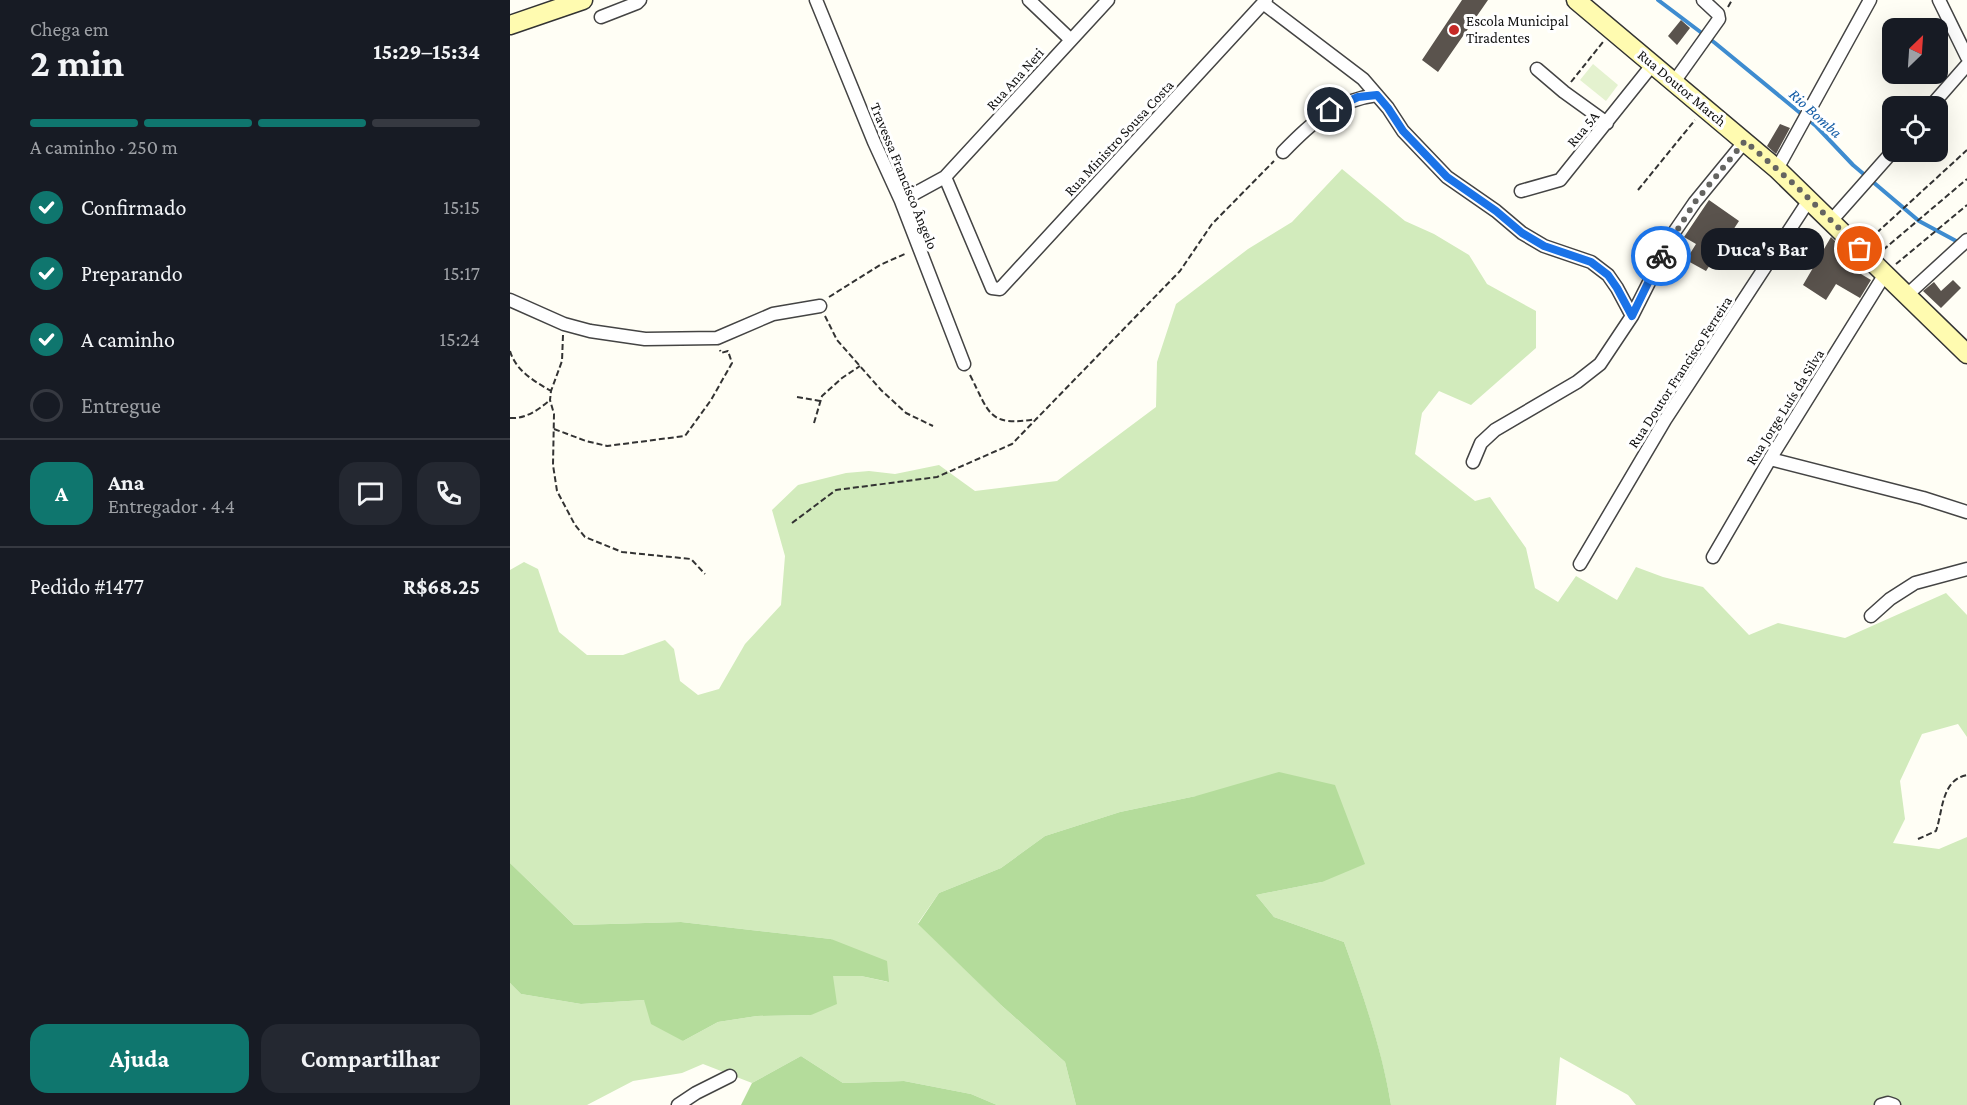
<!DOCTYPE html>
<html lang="pt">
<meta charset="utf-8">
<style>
:root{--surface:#171b24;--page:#242831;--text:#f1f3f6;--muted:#9ea1a6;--line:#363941;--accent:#0f766e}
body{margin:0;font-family:"Crimson Pro",serif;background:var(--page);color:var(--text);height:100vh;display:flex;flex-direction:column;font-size:22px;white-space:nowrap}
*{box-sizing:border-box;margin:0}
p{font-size:20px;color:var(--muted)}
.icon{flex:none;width:33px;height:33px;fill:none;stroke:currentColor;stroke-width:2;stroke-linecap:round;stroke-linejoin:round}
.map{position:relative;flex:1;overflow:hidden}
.sheet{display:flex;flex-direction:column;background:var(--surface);width:510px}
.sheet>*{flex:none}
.needle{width:39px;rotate:25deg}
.controls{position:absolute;left:1372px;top:18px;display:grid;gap:12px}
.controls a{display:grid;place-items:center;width:66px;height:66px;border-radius:12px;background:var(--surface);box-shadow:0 6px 24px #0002;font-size:30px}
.pin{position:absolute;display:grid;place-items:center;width:51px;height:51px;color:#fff;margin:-26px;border:3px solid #fff;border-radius:50%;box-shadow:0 2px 6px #0007}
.courier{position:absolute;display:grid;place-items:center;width:60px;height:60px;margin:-30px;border:4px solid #1a73e8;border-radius:50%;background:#fff;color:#222;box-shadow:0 2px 8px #0007}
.bubble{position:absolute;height:42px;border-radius:18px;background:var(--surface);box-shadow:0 6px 24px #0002;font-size:20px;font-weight:700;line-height:42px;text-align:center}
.headline em{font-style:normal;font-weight:700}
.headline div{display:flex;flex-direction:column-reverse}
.headline{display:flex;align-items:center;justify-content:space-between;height:102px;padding:0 30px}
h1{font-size:39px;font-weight:700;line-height:45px}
.bar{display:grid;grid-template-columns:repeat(4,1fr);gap:9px 6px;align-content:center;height:72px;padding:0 30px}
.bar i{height:8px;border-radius:4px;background:var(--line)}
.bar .current{background:var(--accent)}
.bar p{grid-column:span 4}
.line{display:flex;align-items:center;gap:15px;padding:0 30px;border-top:2px solid var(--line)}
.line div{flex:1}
.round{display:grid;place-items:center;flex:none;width:63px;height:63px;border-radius:18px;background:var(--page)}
ol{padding:0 30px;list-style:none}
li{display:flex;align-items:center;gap:18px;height:66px}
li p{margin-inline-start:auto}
li .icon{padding:6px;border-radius:50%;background:var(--accent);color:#fff;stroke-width:4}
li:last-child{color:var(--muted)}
li i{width:33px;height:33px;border:3px solid var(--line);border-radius:50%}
.cta{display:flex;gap:12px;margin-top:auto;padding:12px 30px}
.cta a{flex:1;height:69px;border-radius:18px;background:var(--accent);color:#fff;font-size:24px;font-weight:700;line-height:69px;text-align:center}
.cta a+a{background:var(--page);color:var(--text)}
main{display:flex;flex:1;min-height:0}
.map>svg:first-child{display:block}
.green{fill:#d2ebbc}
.forest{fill:#b4dc9b}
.pitch{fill:#e4f2cf}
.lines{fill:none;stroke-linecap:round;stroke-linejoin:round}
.stream{stroke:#3e8cd0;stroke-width:4}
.building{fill:#5a534d}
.street-casing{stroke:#444;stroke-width:15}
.secondary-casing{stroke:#333;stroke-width:21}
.path{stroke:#333;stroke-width:2;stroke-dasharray:6 3;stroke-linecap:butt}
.street{stroke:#fff;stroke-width:12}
.secondary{stroke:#fffbb0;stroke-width:18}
.done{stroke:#646461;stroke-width:6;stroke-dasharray:0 10.8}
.route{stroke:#1a73e8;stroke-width:8}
.poi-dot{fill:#c52825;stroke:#fff;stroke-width:2}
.labels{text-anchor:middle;stroke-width:6;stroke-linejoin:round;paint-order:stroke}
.poi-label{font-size:15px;fill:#111;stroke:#fff;text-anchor:start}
.street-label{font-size:15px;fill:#111;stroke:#fff}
.water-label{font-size:16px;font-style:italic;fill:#165ea7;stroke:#fff}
</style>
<main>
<section class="sheet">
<div class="headline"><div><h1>2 min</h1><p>Chega em</p></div><em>15:29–15:34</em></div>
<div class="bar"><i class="current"></i><i class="current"></i><i class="current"></i><i></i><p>A caminho · 250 m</p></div>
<ol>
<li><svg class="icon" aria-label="check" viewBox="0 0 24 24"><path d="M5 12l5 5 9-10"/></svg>Confirmado<p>15:15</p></li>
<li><svg class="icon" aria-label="check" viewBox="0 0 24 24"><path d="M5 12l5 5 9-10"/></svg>Preparando<p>15:17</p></li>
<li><svg class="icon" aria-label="check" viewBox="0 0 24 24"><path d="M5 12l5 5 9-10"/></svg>A caminho<p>15:24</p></li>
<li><i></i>Entregue</li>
</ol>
<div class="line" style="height:108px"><b class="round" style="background:var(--accent);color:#fff">A</b><div><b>Ana</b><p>Entregador · 4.4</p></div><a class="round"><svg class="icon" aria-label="chat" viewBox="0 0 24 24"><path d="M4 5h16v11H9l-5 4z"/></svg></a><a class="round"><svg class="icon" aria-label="phone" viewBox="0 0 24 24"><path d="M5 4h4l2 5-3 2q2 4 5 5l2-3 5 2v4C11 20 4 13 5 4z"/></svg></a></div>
<div class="line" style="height:78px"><div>Pedido #1477</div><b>R$68.25</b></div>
<div class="cta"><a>Ajuda</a><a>Compartilhar</a></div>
</section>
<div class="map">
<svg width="1457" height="1105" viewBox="0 0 1457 1105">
<rect width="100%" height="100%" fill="#fffef5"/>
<path class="green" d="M832 169 895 221 924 234 959 255 977 284 1026 311V348L961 405 929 391 912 413 905 454 965 501 980 497 1016 548 1025 588 1048 602 1066 576 1107 600 1126 567 1153 577 1193 587 1239 635 1268 623 1335 638 1436 593 1457 615V737L1448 724 1412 734 1390 781 1395 819 1383 843 1429 849 1457 837V1105H1126L1118 1095 1050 1057 1046 1105H881C872 1050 853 995 834 942L764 917 746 895 812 882 686 796 610 812 535 836 491 868 429 893 408 923 491 1005 555 1062 566 1105H487L461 1094 394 1081 333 1083 291 1056 242 1083 193 1064 172 1073 123 1081 77 1105H0V983L11 994 71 1004 134 1000 173 1041 208 1022 247 1016 301 1015 322 976H351L378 982 321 939 171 922 64 925 0 863V570L14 562 28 569 49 632 77 655H113L155 640 164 649 170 681 188 695 209 689 235 644 271 605 275 556 262 510 288 485 336 473 359 471 385 474 429 465 465 491 547 481 646 407 647 362 666 304 738 249 782 222Z"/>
<path class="forest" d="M769 772 825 785 855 864 812 882 746 895 764 917 834 942C853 995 872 1049 881 1105H566L555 1062 491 1005 408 924 429 893 491 868 535 836 610 812 686 796Z
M0 863 64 925 171 922 321 939 377 961 379 982 351 976H323L327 1004 301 1015 247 1016 208 1022 173 1041 141 1024 134 1000 71 1004 11 994 0 983Z
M291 1056 333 1083 394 1081 461 1094 487 1105H231L242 1083Z"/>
<path class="pitch" d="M1083 64 1108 85 1096 101 1070 80Z"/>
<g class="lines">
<path class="stream" d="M1148 0 1205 43 1306 126 1343 165 1409 221 1448 242"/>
</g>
<path class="building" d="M952 0H978L928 72 912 60Z
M1171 20 1180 28 1167 45 1158 36Z
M1270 124 1280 128 1266 154 1257 146Z
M1199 200 1229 221 1196 271 1176 260 1186 244 1174 237Z
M1321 237 1349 265 1346 271 1361 280 1350 298 1326 284 1316 300 1293 285Z
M1443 280 1451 288 1431 308 1413 291 1424 282 1431 291Z"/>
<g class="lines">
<defs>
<path id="street" d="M306 0 364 142 391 201 454 364
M519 0 561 40
M1429 0 1457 57
M753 3 853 79 878 108 893 131 937 177 986 211 1012 233 1034 246 1081 262 1098 275 1107 288 1122 316
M91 17 127 3 130 0
M1027 69 1054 92 1097 123
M1164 82 1209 19 1208 14 1193 0
M1421 106 1457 65
M773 152C801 123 826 100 867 95
M1267 169 1360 0
M435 177 482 288 490 289 756 0
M1011 191 1050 180 1143 64
M391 201 435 177 598 0
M1321 221 1383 151
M1397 295 1457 240
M0 300 54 324 80 331 135 339 207 338 263 314 310 306
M1260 459 1413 498 1457 512
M963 462 971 443 985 430 1067 382 1090 364 1122 316 1165 231 1185 202 1235 141
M1203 557 1260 459 1375 274
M1070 564 1155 420 1299 200
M1361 616 1380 599 1405 583 1457 569
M168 1105 186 1093 220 1076
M1371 1105 1378 1103 1384 1105"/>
<path id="secondary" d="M1066 0 1267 169 1457 354
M0 25 73 0"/>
</defs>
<use href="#street" class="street-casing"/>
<use href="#secondary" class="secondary-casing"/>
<path class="path" d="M1218 7 1222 0
M1061 82 1093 42
M1128 190 1185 120
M1360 239 1457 150
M1373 250 1457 179
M1386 264 1457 205
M319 297 370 265 397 253
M315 316 327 340 371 390 396 413 423 426
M53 335 52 361 41 391 40 400 44 414 43 465 47 491 65 525 75 537 112 552 181 559 195 574
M0 351C6 371 24 381 41 391
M460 375C480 414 478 427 527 419
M287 397 310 401
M0 418C16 419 28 410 40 400
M304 423 312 396 332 378 350 366
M44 429 76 441 97 446 175 436 201 400 222 363 218 351 211 353 210 350
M282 523 326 490 427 477 502 444 670 271 702 224 764 161
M1408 839 1426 831C1433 811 1431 780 1457 775"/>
<use href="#street" class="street"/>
<use href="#secondary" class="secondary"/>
</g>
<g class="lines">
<path class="done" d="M1151 256 1185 202 1235 141 1286 186 1350 249"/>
<path class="route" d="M820 110 848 97 867 95 878 108 893 131 937 177 986 211 1012 233 1034 246 1081 262 1098 275 1107 288 1122 316 1151 256"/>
</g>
<circle class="poi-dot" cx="944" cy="30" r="6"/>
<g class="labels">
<g class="poi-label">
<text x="956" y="26">Escola Municipal<tspan x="956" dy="17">Tiradentes</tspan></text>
</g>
<g class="street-label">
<text transform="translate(505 79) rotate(-48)" y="5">Rua Ana Neri</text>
<text transform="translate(1172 88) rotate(40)" y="5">Rua Doutor March</text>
<text transform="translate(1073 129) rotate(-50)" y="5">Rua 5A</text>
<text transform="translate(609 138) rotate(-47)" y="5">Rua Ministro Sousa Costa</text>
<text transform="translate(394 176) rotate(68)" y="5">Travessa Francisco Ângelo</text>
<text transform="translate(1170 372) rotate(-57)" y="5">Rua Doutor Francisco Ferreira</text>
<text transform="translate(1275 407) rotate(-58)" y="5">Rua Jorge Luís da Silva</text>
</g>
<g class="water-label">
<text transform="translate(1306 113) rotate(42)" y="6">Rio Bomba</text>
</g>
</g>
</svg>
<div class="controls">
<a><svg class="needle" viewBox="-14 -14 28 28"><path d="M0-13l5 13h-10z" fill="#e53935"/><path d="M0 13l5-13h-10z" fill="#9ea1a6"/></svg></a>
<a><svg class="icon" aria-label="locate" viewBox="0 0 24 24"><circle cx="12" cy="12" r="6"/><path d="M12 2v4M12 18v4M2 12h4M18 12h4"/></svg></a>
</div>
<div class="pin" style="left:1350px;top:249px;background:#ea580c"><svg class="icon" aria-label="bag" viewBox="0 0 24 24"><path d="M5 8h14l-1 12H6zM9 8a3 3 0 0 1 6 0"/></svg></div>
<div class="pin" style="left:820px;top:110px;background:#1f2937"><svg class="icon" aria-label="home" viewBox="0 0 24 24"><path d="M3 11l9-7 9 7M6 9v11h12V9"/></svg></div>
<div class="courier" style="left:1151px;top:256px"><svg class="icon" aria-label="bike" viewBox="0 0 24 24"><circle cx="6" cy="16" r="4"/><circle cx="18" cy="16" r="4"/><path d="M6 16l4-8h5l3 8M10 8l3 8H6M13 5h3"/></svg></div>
<div class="bubble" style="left:1191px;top:228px;width:123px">Duca's Bar</div>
</div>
</main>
